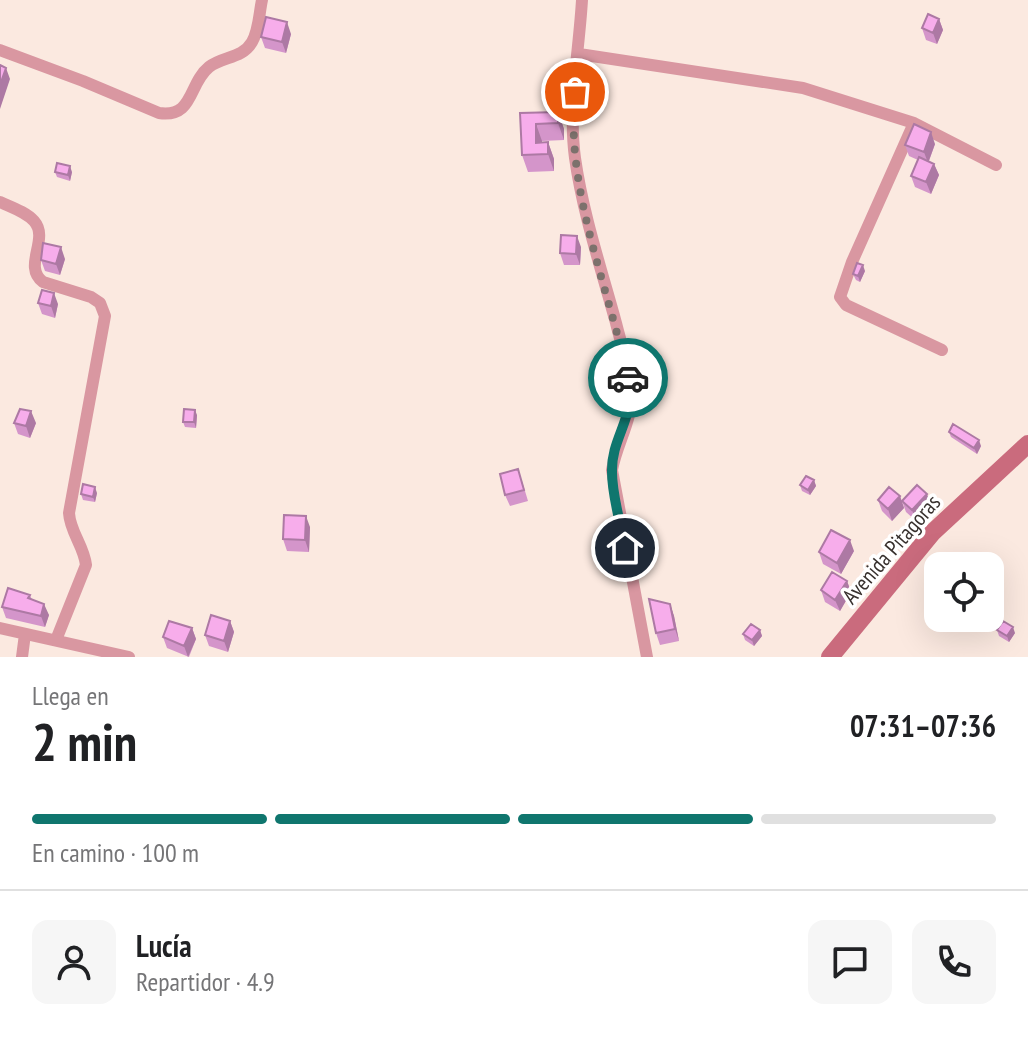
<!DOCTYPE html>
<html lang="es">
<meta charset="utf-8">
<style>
:root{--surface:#fff;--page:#f6f6f6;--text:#202124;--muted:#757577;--line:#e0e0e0;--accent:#0f766e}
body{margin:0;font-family:"PT Sans Narrow",sans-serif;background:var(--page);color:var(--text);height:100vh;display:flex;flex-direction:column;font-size:30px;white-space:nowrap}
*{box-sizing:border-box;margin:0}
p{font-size:26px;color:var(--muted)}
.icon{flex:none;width:44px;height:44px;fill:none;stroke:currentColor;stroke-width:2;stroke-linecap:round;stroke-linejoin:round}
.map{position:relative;height:657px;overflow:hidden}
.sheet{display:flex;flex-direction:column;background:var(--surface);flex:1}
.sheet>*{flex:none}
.fabs{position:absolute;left:924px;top:552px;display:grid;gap:16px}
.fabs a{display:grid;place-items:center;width:80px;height:80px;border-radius:16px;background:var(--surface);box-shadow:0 8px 32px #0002;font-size:40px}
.pin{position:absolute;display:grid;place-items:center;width:68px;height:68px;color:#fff;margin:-34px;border:4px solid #fff;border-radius:50%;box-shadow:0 2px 8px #0007}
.courier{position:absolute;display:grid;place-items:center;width:80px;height:80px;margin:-40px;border:6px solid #0f766e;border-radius:50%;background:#fff;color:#222;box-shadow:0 2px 10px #0007}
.head em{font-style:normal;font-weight:700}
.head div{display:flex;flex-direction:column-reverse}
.head{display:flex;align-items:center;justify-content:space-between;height:136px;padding:0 32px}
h1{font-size:52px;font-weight:700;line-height:60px}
.bar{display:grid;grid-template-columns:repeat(4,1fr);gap:12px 8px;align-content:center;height:96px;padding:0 32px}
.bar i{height:10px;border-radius:6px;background:var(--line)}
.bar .selected{background:var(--accent)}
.bar p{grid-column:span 4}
.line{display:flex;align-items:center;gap:20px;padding:0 32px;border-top:2px solid var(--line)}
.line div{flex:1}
.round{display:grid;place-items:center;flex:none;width:84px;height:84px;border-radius:16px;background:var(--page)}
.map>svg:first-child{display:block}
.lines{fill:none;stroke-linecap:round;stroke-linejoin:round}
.street{stroke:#d997a1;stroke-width:12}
.secondary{stroke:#ca6b7d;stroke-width:18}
.wall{fill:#d495ca}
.shaded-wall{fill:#ad79a4}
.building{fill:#f7adeb;stroke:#ad79a4;stroke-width:2}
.done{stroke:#7c716c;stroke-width:8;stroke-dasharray:0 14.4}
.route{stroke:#0f766e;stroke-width:10}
.labels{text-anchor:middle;stroke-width:7;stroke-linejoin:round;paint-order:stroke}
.street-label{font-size:22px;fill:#38312e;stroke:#fff}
</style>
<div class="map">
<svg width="1028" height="657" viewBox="0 0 1028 657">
<rect width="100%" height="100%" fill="#fbe9e0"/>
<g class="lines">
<path class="street" d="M582 0C579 52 568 106 575 158 583 214 601 268 616 323 621 344 633 379 632 400 630 423 616 447 612 470L647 657
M0 50 83 81 159 113C194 118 188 84 209 67 223 56 242 59 252 42 259 30 259 14 262 0
M579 54 803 88 914 123 996 165
M914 123 852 262 840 297 846 305 942 350
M0 202C11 207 26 212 34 221 50 239 22 266 43 282L91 297 100 303 105 316 69 513C70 532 84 546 86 565L56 640
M0 628 129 657
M22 657 25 634"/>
<path class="secondary" d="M830 657 932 533 1028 444"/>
</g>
<path class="wall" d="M939 19 943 30 937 44 926 40 922 28Z
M291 34 286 53 265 48 261 37Z
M558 112 564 129V140L542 141V143L548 142 554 159V171L528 172 522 155 520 113Z
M935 144 929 161 934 164 939 175 931 194 915 187 911 176 918 160 909 156 905 145Z
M55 172H72L70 181 57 177Z
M581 247 580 265H564L560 253Z
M65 259 60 275 45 271 41 260Z
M865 271 860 282 856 280 853 274Z
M38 303 58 304 55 318 42 314Z
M197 415 196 428 185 427 183 422Z
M14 423H36L30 438 18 434Z
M949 432 981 446 977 454 951 437Z
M814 480 816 486 810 495 802 491 800 485Z
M522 481 528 501 510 506 505 495Z
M97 493 95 502 83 500 81 494Z
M900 496 904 508 892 521 882 511 878 500Z
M902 501 931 505 916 521 906 512Z
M310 527 309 552 287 551 283 539Z
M854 551 841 574 823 564 819 552Z
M847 581 851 592 840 611 825 602 821 590Z
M30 595 32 600 49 615 45 627 6 618 2 607Z
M670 604 674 616 679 641 660 645 656 633Z
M230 621 234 632 228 652 209 646 205 635Z
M192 628 196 639 189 657 167 648 163 637Z
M760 630 762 636 754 646 745 640 743 634Z
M997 630 1015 633 1009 642 999 636Z"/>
<path class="shaded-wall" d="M939 19 943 30 937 44 933 33Z
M287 22 291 34 286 53 282 42Z
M6 68 10 79 0 109V85Z
M558 112 564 129V140L558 123Z
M536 124 542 141V155L536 143Z
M931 132 935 144 928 163 924 152Z
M548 142 554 159V171L548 154Z
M934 164 939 175 931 194 926 182Z
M70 166 72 172 70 181 68 175Z
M577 236 581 247 580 265 576 254Z
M61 247 65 259 60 275 56 264Z
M863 265 865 271 860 282 858 276Z
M54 293 58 304 55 318 51 306Z
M195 410 197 415 196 428 194 422Z
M31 411 36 423 30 438 26 426Z
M979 440 981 446 977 454 974 448Z
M814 480 816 486 810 495 808 490Z
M95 487 97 493 95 502 93 497Z
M927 494 931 505 916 521 912 510Z
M900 496 904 508 892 521 888 509Z
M306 516 310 527 309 552 305 540Z
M850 540 854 551 841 574 837 563Z
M847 581 851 592 840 611 835 600Z
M44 604 49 615 45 627 41 616Z
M670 604 674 616 679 641 675 629Z
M230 621 234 632 228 652 224 641Z
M1013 627 1015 633 1009 642 1007 636Z
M192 628 196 639 188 657 184 646Z
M760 630 762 636 754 646 752 640Z"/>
<path class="building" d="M928 14 939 19 933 33 922 28Z
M266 17 287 22 282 42 261 37Z
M0 65 6 68 0 85Z
M558 112V123L536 124V143L548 142V154L522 155 520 113Z
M914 124 931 132 924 152 905 145Z
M919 157 934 164 926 182 911 176Z
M57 163 70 166 68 175 55 172Z
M561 235 577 236 576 254 560 253Z
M43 243 61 247 56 264 41 260Z
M857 263 863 265 858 276 853 274Z
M42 290 54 293 51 306 38 303Z
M20 409 31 411 26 426 14 423Z
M184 409 195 410 194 422H183Z
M953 424 979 440 974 448 949 432Z
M518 469 524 490 505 495 500 474Z
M806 476 814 480 808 490 800 485Z
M83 484 95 487 93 497 81 494Z
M917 485 927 494 912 510 902 501Z
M889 487 900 496 888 509 878 500Z
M284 515 306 516 305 540 283 539Z
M831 530 850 540 837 563 819 552Z
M832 572 847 581 835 600 821 590Z
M8 588 30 595 28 598 44 604 41 616 2 607Z
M649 599 670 604 675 629 656 633Z
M211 615 230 621 224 641 205 635Z
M169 621 192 628 184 646 163 637Z
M1003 621 1013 627 1007 636 997 630Z
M751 624 760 630 752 640 743 634Z"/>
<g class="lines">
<path class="done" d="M575 92C565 189 608 285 628 378"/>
<path class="route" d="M625 548C621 523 612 497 612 472 611 436 637 417 628 378"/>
</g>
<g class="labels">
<g class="street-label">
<text transform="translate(891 549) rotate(-49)" y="8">Avenida Pitagoras</text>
</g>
</g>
</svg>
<div class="fabs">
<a><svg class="icon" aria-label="locate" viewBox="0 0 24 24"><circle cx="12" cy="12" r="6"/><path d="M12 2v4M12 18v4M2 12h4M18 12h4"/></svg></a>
</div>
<div class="pin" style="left:575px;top:92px;background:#ea580c"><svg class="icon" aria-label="bag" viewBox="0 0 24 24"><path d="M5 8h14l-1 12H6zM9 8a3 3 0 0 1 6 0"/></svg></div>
<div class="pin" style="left:625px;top:548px;background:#1f2937"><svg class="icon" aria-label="home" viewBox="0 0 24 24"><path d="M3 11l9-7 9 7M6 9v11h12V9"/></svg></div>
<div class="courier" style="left:628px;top:378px"><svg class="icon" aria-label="car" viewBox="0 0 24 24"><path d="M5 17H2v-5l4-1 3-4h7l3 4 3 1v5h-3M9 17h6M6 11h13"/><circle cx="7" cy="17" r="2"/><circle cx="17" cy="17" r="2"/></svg></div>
</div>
<section class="sheet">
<div class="head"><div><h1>2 min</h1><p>Llega en</p></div><em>07:31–07:36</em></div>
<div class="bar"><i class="selected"></i><i class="selected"></i><i class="selected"></i><i></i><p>En camino · 100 m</p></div>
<div class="line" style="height:144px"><a class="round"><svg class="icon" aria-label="person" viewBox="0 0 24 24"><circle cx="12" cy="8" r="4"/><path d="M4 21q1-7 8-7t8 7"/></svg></a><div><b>Lucía</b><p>Repartidor · 4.9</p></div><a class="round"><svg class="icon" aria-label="chat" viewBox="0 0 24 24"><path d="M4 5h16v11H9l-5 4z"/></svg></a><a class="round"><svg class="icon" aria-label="phone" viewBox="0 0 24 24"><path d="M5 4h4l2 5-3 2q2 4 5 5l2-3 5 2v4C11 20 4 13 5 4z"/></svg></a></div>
</section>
